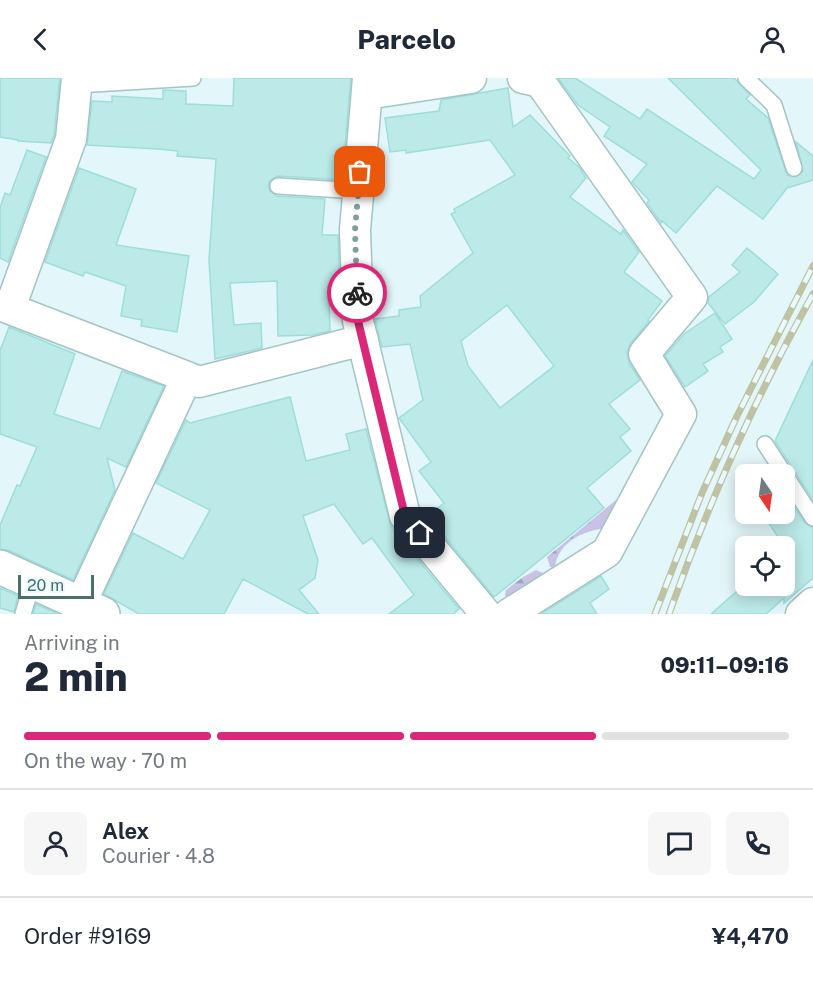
<!DOCTYPE html>
<meta charset="utf-8">
<style>
:root{--surface:#fff;--page:#f6f6f7;--text:#1f2937;--muted:#747a83;--line:#e0e1e3;--accent:#db2777}
body{margin:0;font-family:"Public Sans",sans-serif;background:var(--page);color:var(--text);height:100vh;display:flex;flex-direction:column;font-size:22px;white-space:nowrap}
*{box-sizing:border-box;margin:0}
p{font-size:20px;color:var(--muted)}
.icon{flex:none;width:33px;height:33px;fill:none;stroke:currentColor;stroke-width:2;stroke-linecap:round;stroke-linejoin:round}
.map{position:relative;height:536px;overflow:hidden}
.sheet{display:flex;flex-direction:column;background:var(--surface);flex:1}
.sheet>*{flex:none}
.needle{width:39px;rotate:167deg}
.fabs{position:absolute;left:735px;top:386px;display:grid;gap:12px}
.fabs a{display:grid;place-items:center;width:60px;height:60px;border-radius:9px;background:var(--surface);box-shadow:0 3px 15px #0003;font-size:30px}
.scale{position:absolute;left:18px;bottom:15px;width:76px;box-sizing:border-box;padding-left:6px;border:3px solid #4b706c;border-top:0;font-size:16px;line-height:21px;white-space:nowrap;color:#4b706c;-webkit-text-stroke:4px #e8fafd;paint-order:stroke}
.pin{position:absolute;display:grid;place-items:center;width:51px;height:51px;color:#fff;margin:-26px;border-radius:12px;box-shadow:0 3px 9px #0006}
.courier{position:absolute;display:grid;place-items:center;width:60px;height:60px;margin:-30px;border:4px solid #db2777;border-radius:50%;background:#fff;color:#222;box-shadow:0 2px 8px #0007}
.head em{font-style:normal;font-weight:800}
.head div{display:flex;flex-direction:column-reverse}
.head{display:flex;align-items:center;justify-content:space-between;height:102px;padding:0 24px}
h1{font-size:39px;font-weight:800;line-height:45px}
.bar{display:grid;grid-template-columns:repeat(4,1fr);gap:9px 6px;align-content:center;height:72px;padding:0 24px}
.bar i{height:8px;border-radius:4px;background:var(--line)}
.bar .on{background:var(--accent)}
.bar p{grid-column:span 4}
.line{display:flex;align-items:center;gap:15px;padding:0 24px;border-top:2px solid var(--line)}
.line div{flex:1}
.round{display:grid;place-items:center;flex:none;width:63px;height:63px;border-radius:9px;background:var(--page)}
header{display:flex;justify-content:space-between;align-items:center;height:78px;padding:0 24px;background:var(--surface);font-size:27px;font-weight:800}
.map>svg:first-child{display:block}
.forest{fill:url(#forest-firs)}
.building{fill:#bbeae8;stroke:#9ededa;stroke-width:1.5;fill-rule:evenodd}
.lines{fill:none;stroke-linecap:round;stroke-linejoin:round}
.lane-casing{stroke:#a5c4c4;stroke-width:18}
.street-casing{stroke:#a5c4c4;stroke-width:33}
.secondary-casing{stroke:#a2c5c5;stroke-width:36}
.lane{stroke:#fff;stroke-width:15}
.street{stroke:#fff;stroke-width:30}
.secondary{stroke:#fff;stroke-width:33}
.rail-casing{stroke:#bfc2a3;stroke-width:7}
.rail{stroke:#e8fafd;stroke-width:4.5;stroke-dasharray:14;stroke-linecap:butt}
.done{stroke:#809f9e;stroke-width:6;stroke-dasharray:0 10.8}
.route{stroke:#db2777;stroke-width:8}
</style>
<header><svg class="icon" aria-label="back" viewBox="0 0 24 24"><path d="M15 5l-7 7 7 7"/></svg>Parcelo<svg class="icon" aria-label="person" viewBox="0 0 24 24"><circle cx="12" cy="8" r="4"/><path d="M4 21q1-7 8-7t8 7"/></svg></header>
<div class="map">
<svg width="813" height="536" viewBox="0 0 813 536">
<defs>
<pattern id="forest-firs" width="22" height="20" patternUnits="userSpaceOnUse" patternTransform="scale(1.5)"><rect width="22" height="20" fill="#c8c3e6"/><path d="M5 1l3.5 6h-7zM16 11l3.5 6h-7z" fill="#a4a3be"/></pattern>
</defs>
<rect width="100%" height="100%" fill="#e3f6fa"/>
<path class="forest" d="M616 422 618 425 607 450C584 452 558 464 555 489H550L547 479Z
M536 492 543 495 542 499 509 520 505 517 506 512 523 499Z"/>
<path class="building" d="M0 0H60L54 57 51 65 18 63V62L0 59Z
M234 0H351L342 102 278 98 270 102 268 108 270 113 277 118 325 121 322 157H338L340 222H329L330 253 313 257 278 258 277 203 230 205 234 247 261 245 262 270 215 281 209 182 216 81 177 78 178 73 158 71 87 67 92 23 112 24V18L163 21V12L186 13V26L233 28Z
M558 0H575L640 41 647 31 754 101 761 92 668 0H734L750 17 746 21 768 40 787 97 796 99 803 93 796 64 813 78V102L787 110 763 141 717 108 676 155 662 143 661 145 647 125 649 122 632 104 647 86 604 58 610 49 578 27Z
M508 10 513 49 530 37 570 78 568 80 579 89 586 100 570 119 621 156 623 152 639 174 624 194 662 223 648 242 649 243 631 265 627 274 629 285 640 302 609 326 630 351 620 359 631 373 587 410 604 430 494 519 428 438 444 425 419 393 431 384 399 340 423 322 410 266 382 269 375 241 399 238V232L421 229 420 218 473 175 451 136 455 134 454 131 515 97 490 62 406 75V72L390 74 385 40 439 33 441 22ZM507 227 554 288 500 330 468 288 461 263Z
M27 72 46 79 8 184 0 180V130L5 115 10 117Z
M79 90 136 111 116 167 189 178 177 254 141 248 142 242 121 238 126 208 85 194 83 198 45 184Z
M747 170 778 196 754 224 725 246 708 225 709 219 740 194 732 187Z
M715 235 732 261 720 269 723 274 703 286 708 293 685 309 665 278 684 256Z
M9 249 75 276 54 336 100 351 122 293 164 308 126 389 107 380 115 412 73 502 8 472 0 471V447L17 407 20 408 37 369 0 356V273Z
M813 282V422L775 363Z
M290 319 306 383 350 372 346 356 366 351 391 449 459 531 453 536H389L414 517 372 460 363 466 334 426 303 438 318 482 315 500 299 512 319 536H308L243 501 224 536H139L104 516 133 455 183 481 210 432 156 405 186 342 190 345Z
M784 414 805 445 813 450V500L784 525V520L766 536H711L744 507H784V468L762 435H784Z
M601 498 609 511 590 525 597 536H541Z
M0 510 18 518 14 534 0 530Z
M36 526 58 536H33Z"/>
<g class="lines">
<defs>
<path id="lane" d="M746 0 774 27 794 90
M77 7 193 0
M278 108 359 113
M765 366 813 440
M23 536 33 503"/>
<path id="street" d="M368 0 355 152 358 243 405 438 486 536
M367 16 471 0
M0 227 187 299
M10 230 71 61 77 0
M81 525 187 299 199 304 363 262
M509 536 607 474 681 336 644 276 692 219 540 4 523 0
M801 536 813 525"/>
<path id="secondary" d="M0 489 103 536"/>
</defs>
<use href="#lane" class="lane-casing"/>
<use href="#street" class="street-casing"/>
<use href="#secondary" class="secondary-casing"/>
<use href="#lane" class="lane"/>
<use href="#street" class="street"/>
<use href="#secondary" class="secondary"/>
<defs>
<path id="rail" d="M655 536 702 415 737 338 813 188
M669 536C708 426 756 318 813 216"/>
</defs>
<use href="#rail" class="rail-casing"/>
<use href="#rail" class="rail"/>
</g>
<g class="lines">
<path class="done" d="M357 215 355 152 360 94"/>
<path class="route" d="M357 215 358 243 405 438 420 455"/>
</g>
</svg>
<div class="fabs">
<a><svg class="needle" viewBox="-14 -14 28 28"><path d="M0-13l5 13h-10z" fill="#e53935"/><path d="M0 13l5-13h-10z" fill="#747a83"/></svg></a>
<a><svg class="icon" aria-label="locate" viewBox="0 0 24 24"><circle cx="12" cy="12" r="6"/><path d="M12 2v4M12 18v4M2 12h4M18 12h4"/></svg></a>
</div>
<div class="scale">20 m</div>
<div class="pin" style="left:360px;top:94px;background:#ea580c"><svg class="icon" aria-label="bag" viewBox="0 0 24 24"><path d="M5 8h14l-1 12H6zM9 8a3 3 0 0 1 6 0"/></svg></div>
<div class="pin" style="left:420px;top:455px;background:#1f2937"><svg class="icon" aria-label="home" viewBox="0 0 24 24"><path d="M3 11l9-7 9 7M6 9v11h12V9"/></svg></div>
<div class="courier" style="left:357px;top:215px"><svg class="icon" aria-label="bike" viewBox="0 0 24 24"><circle cx="6" cy="16" r="4"/><circle cx="18" cy="16" r="4"/><path d="M6 16l4-8h5l3 8M10 8l3 8H6M13 5h3"/></svg></div>
</div>
<section class="sheet">
<div class="head"><div><h1>2 min</h1><p>Arriving in</p></div><em>09:11–09:16</em></div>
<div class="bar"><i class="on"></i><i class="on"></i><i class="on"></i><i></i><p>On the way · 70 m</p></div>
<div class="line" style="height:108px"><a class="round"><svg class="icon" aria-label="person" viewBox="0 0 24 24"><circle cx="12" cy="8" r="4"/><path d="M4 21q1-7 8-7t8 7"/></svg></a><div><b>Alex</b><p>Courier · 4.8</p></div><a class="round"><svg class="icon" aria-label="chat" viewBox="0 0 24 24"><path d="M4 5h16v11H9l-5 4z"/></svg></a><a class="round"><svg class="icon" aria-label="phone" viewBox="0 0 24 24"><path d="M5 4h4l2 5-3 2q2 4 5 5l2-3 5 2v4C11 20 4 13 5 4z"/></svg></a></div>
<div class="line" style="height:78px"><div>Order #9169</div><b>¥4,470</b></div>
</section>
